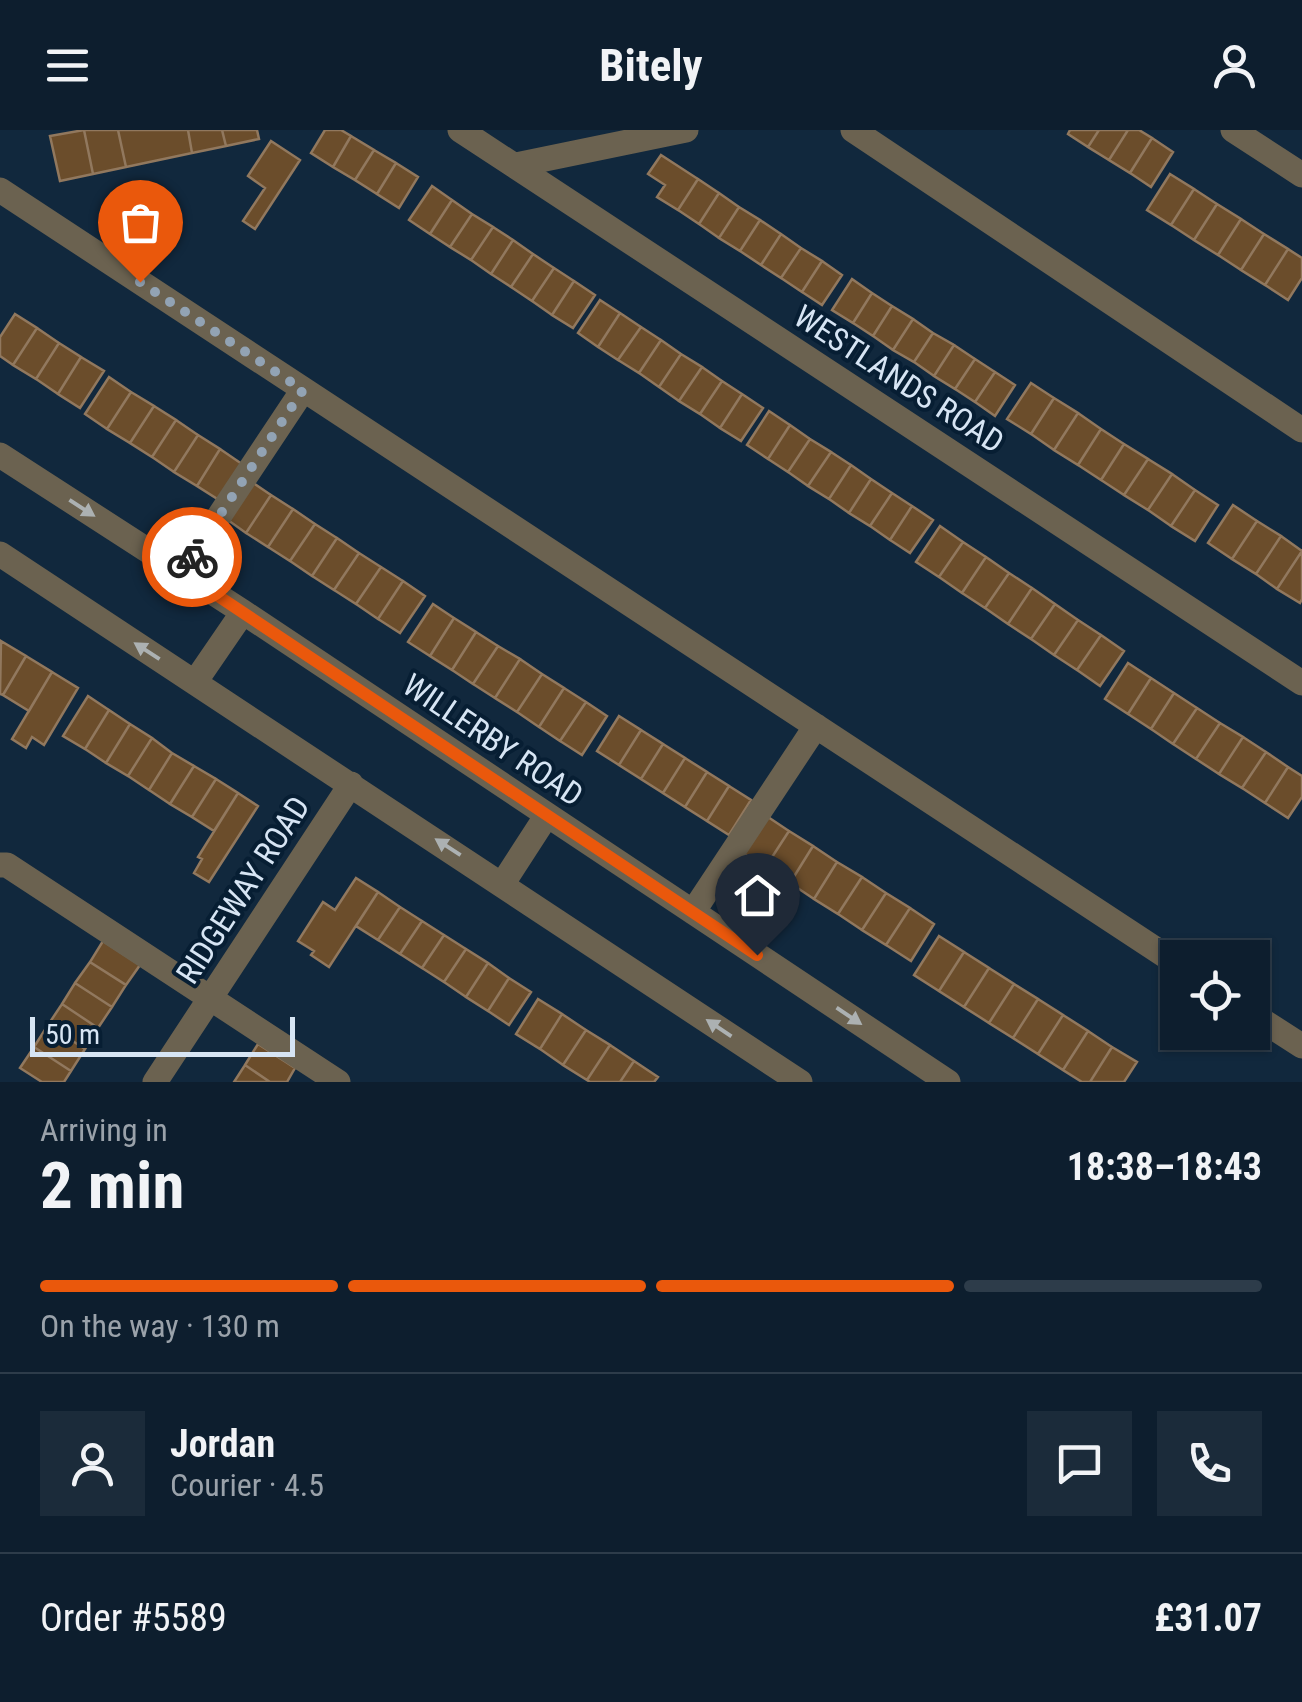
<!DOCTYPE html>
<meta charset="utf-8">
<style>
:root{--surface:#0d1e2e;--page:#1b2b3a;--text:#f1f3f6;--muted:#9aa2aa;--line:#2d3c4a;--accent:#ea580c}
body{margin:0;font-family:"Roboto Condensed",sans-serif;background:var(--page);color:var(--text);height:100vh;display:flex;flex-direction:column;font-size:38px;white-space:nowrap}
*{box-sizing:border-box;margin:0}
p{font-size:32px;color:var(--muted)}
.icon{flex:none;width:55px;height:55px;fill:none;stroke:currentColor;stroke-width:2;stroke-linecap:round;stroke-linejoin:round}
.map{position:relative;height:952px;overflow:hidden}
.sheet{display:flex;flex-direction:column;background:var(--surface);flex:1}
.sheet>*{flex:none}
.buttons{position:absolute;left:1160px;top:810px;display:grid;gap:20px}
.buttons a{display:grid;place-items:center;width:110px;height:110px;border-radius:0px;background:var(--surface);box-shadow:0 2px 8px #0004,0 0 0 2px var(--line);font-size:50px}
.scale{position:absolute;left:30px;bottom:25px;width:265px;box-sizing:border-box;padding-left:10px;border:5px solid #d7e5f4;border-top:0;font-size:28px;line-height:35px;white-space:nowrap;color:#d7e5f4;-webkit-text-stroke:8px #071e33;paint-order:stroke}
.pin{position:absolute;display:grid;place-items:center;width:85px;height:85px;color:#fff;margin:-102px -42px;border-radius:50% 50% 50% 0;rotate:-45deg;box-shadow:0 0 10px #0007}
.pin .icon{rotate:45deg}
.courier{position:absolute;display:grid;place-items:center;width:100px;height:100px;margin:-50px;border:8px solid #ea580c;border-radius:50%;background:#fff;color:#222;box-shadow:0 2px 12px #0007}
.summary em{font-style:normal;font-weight:700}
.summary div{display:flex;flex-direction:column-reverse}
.summary{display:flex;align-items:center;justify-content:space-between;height:170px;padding:0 40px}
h1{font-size:65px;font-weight:700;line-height:75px}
.bar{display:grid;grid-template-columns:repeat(4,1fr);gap:15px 10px;align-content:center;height:120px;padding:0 40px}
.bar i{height:12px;border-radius:8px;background:var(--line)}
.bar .current{background:var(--accent)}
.bar p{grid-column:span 4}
.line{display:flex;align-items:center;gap:25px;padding:0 40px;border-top:2px solid var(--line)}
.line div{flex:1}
.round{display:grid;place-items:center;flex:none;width:105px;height:105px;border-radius:0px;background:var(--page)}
header{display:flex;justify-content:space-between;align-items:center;height:130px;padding:0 40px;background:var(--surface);font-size:45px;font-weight:700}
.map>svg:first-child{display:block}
.building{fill:#6b4d2b;stroke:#91785e;stroke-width:2.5}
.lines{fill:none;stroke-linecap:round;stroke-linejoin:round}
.minor{stroke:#6b6250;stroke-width:25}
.oneway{fill:#acb1b2}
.done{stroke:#92a3b4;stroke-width:10;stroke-dasharray:0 18}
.route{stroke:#ea580c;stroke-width:12}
.labels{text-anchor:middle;stroke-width:8;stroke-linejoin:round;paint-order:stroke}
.street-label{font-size:32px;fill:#d7e5f4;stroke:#071e33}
</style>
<header><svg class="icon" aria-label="menu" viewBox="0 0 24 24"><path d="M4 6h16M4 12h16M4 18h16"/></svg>Bitely<svg class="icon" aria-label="person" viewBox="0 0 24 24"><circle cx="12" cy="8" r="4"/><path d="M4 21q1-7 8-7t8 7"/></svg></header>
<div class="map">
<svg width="1302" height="952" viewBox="0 0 1302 952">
<rect width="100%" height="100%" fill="#11283d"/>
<path class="building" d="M84 0H118L126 37 93 44Z
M84 0 93 44 60 51 50 6Z
M118 0H188L192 23 126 37Z
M188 0H222L226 16 192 23Z
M222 0H257L259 9 226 16Z
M325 0H341L351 6 333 37 311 23Z
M1070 0H1099L1088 17 1068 4Z
M1099 0H1128L1109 30 1088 17Z
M1128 0H1139L1152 8 1130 43 1109 30Z
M351 6 374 20 355 50 333 37Z
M1152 8 1173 22 1151 57 1130 43Z
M271 11 300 30 255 99 243 91 265 58 248 46Z
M374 20 396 33 377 64 355 50Z
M661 25 698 49 678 80 657 67 665 55 648 44Z
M396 33 418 47 399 78 377 64Z
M1170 44 1194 59 1171 95 1147 80Z
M698 49 719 63 699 94 678 80Z
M432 56 452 70 430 104 409 90Z
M1194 59 1217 74 1194 110 1171 95Z
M719 63 739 77 719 108 699 94Z
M452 70 472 84 450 117 430 104Z
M1217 74 1241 89 1218 125 1194 110Z
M739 77 760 90 740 121 719 108Z
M472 84 493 97 471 130 450 117Z
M1241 89 1264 104 1241 140 1218 125Z
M760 90 781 104 761 135 740 121Z
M493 97 513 110 491 144 471 130Z
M781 104 801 118 781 148 761 135Z
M1264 104 1288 119 1265 155 1241 140Z
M513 110 533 124 511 157 491 144Z
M801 118 822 131 802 162 781 148Z
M1288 119 1302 128V148L1288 170 1265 155Z
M533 124 554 138 532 171 511 157Z
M822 131 842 145 822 175 802 162Z
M554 138 574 151 552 185 532 171Z
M852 149 872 163 853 193 832 180Z
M574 151 595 165 573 198 552 185Z
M872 163 892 176 873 206 853 193Z
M600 170 620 183 598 217 578 203Z
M892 176 913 189 893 220 873 206Z
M620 183 641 197 618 230 598 217Z
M15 184 37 198 13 235 0 226V207Z
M913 189 933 203 914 232 893 220Z
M641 197 661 210 639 243 618 230Z
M37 198 59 213 36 249 13 235Z
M933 203 954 215 934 246 914 232Z
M661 210 681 224 659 257 639 243Z
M59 213 81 227 58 264 36 249Z
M954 215 975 229 955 259 934 246Z
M681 224 702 237 679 271 659 257Z
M81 227 104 241 80 278 58 264Z
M975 229 995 242 975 272 955 259Z
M702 237 722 251 700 284 679 271Z
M995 242 1015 255 995 286 975 272Z
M109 247 131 262 107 299 85 284Z
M722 251 742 264 720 298 700 284Z
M1031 253 1054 268 1031 304 1007 289Z
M131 262 154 276 130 313 107 299Z
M742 264 763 278 741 311 720 298Z
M1054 268 1078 283 1054 320 1031 304Z
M154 276 176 290 152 327 130 313Z
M769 281 790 295 768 329 747 315Z
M1078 283 1101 299 1078 335 1054 320Z
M176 290 198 305 174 342 152 327Z
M790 295 810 309 788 342 768 329Z
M1101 299 1124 314 1101 350 1078 335Z
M198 305 220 319 197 356 174 342Z
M810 309 831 322 808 356 788 342Z
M1124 314 1148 329 1124 365 1101 350Z
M220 319 242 334 219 370 197 356Z
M831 322 851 335 829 369 808 356Z
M1148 329 1172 344 1148 380 1124 365Z
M851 335 871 349 849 383 829 369Z
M1172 344 1195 360 1171 396 1148 380Z
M871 349 892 363 870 396 849 383Z
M249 350 271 365 246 403 225 388Z
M1195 360 1218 375 1195 411 1171 396Z
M892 363 912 376 890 410 870 396Z
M271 365 293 379 268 417 246 403Z
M1233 375 1257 391 1232 429 1208 413Z
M912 376 933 390 910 423 890 410Z
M293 379 315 394 290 431 268 417Z
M1257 391 1281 406 1256 444 1232 429Z
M315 394 337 408 312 446 290 431Z
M940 396 963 412 939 447 916 432Z
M1281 406 1302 421 1277 459 1256 444Z
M337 408 359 423 334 460 312 446Z
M963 412 986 427 962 463 939 447Z
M1302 421V469L1300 473 1277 459Z
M359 423 381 437 356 474 334 460Z
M986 427 1009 443 985 478 962 463Z
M381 437 403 451 378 489 356 474Z
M1009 443 1032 458 1008 494 985 478Z
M403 451 425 466 400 503 378 489Z
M1032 458 1055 474 1031 509 1008 494Z
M433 474 454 488 430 526 408 512Z
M1055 474 1078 490 1054 525 1031 509Z
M454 488 476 502 452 540 430 526Z
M1078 490 1101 505 1077 540 1054 525Z
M476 502 498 516 473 554 452 540Z
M1101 505 1124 521 1100 556 1077 540Z
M1 511 26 526 3 565 0 564Z
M498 516 520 529 495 568 473 554Z
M26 526 52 542 29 581 3 565Z
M520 529 542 544 517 582 495 568Z
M1128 533 1151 548 1128 584 1105 569Z
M52 542 78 558 44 615 32 607 26 618 12 609Z
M542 544 564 558 539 597 517 582Z
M1151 548 1174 563 1151 599 1128 584Z
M564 558 586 572 560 611 539 597Z
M1174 563 1197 578 1173 614 1151 599Z
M88 566 109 580 85 619 63 606Z
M586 572 607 586 582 625 560 611Z
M1197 578 1220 593 1196 629 1173 614Z
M109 580 130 594 106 633 85 619Z
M619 586 641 600 619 635 597 621Z
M1220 593 1243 607 1219 644 1196 629Z
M130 594 152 608 128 646 106 633Z
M641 600 663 614 641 649 619 635Z
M1243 607 1266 622 1242 658 1219 644Z
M152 608 172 623 149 660 128 646Z
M663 614 685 628 663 663 641 649Z
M1266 622 1288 637 1265 673 1242 658Z
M172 623 194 636 170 674 149 660Z
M685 628 707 642 685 677 663 663Z
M194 636 216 649 192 687 170 674Z
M1288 637 1302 646V667L1288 688 1265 673Z
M707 642 729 656 707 691 685 677Z
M216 649 238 663 214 701 192 687Z
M729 656 751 670 729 705 707 691Z
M238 663 258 676 209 752 194 743 202 729 198 727Z
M765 685 789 701 765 738 741 722Z
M789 701 813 716 790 753 765 738Z
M813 716 837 732 814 769 790 753Z
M837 732 862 747 838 784 814 769Z
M862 747 886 763 862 800 838 784Z
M356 748 378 762 329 837 311 825 314 821 298 811 323 772 335 780Z
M378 762 400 777 378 810 356 796Z
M886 763 910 778 886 815 862 800Z
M400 777 422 791 400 824 378 810Z
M910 778 934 794 911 831 886 815Z
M422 791 444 805 422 838 400 824Z
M444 805 466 819 444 852 422 838Z
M939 806 964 822 939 861 914 845Z
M103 811 140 835 126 855 90 832Z
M466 819 488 833 466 867 444 852Z
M964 822 989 838 964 877 939 861Z
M90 832 126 855 112 877 75 853Z
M488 833 509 848 488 881 466 867Z
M989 838 1014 854 989 893 964 877Z
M509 848 531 862 509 895 488 881Z
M75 853 112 877 98 898 62 874Z
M1014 854 1038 869 1013 908 989 893Z
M538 869 562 884 540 919 516 904Z
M1038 869 1063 885 1038 924 1013 908Z
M62 874 98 898 85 919 48 895Z
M562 884 586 900 563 935 540 919Z
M1063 885 1088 901 1063 940 1038 924Z
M48 895 85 919 71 941 34 917Z
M586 900 610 915 587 950 563 935Z
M1088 901 1112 917 1090 952H1082L1063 940Z
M258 914 295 938 287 952H270L245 935Z
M610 915 634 931 620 952H590L587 950Z
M34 917 71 941 64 952H42L20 938Z
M1112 917 1137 932 1124 952H1090Z
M634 931 658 947 654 952H620Z
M245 935 270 952H234Z"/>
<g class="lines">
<path class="minor" d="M460 0 1302 553
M853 0 1302 300
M1233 0 1302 45
M516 35 686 0
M0 60 1178 834
M0 325 243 482 948 952
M0 424 800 952
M182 442 303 260
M195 552 243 482
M0 735H7L338 952
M503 753 547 685
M693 782 816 596
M1252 884 1302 916
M155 952 351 654"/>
</g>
<defs><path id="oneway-solid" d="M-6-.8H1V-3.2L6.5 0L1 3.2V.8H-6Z" transform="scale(2.5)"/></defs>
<g class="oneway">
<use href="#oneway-solid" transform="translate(82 378) rotate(33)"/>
<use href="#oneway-solid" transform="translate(147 521) rotate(-147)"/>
<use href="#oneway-solid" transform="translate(448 717) rotate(-147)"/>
<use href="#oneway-solid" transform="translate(849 886) rotate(34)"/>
<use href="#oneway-solid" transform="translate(719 898) rotate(-146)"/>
</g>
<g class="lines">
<path class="done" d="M140 152 303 260 192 427"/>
<path class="route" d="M192 427 182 442 757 825"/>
</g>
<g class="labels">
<g class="street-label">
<text transform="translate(899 249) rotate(33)" y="11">WESTLANDS ROAD</text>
<text transform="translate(493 610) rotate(34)" y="11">WILLERBY ROAD</text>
<text transform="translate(243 760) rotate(-57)" y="11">RIDGEWAY ROAD</text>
</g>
</g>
</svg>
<div class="buttons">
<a><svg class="icon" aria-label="locate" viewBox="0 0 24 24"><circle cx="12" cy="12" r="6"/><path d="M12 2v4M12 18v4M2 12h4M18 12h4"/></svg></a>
</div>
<div class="scale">50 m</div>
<div class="pin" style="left:140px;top:152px;background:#ea580c"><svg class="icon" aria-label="bag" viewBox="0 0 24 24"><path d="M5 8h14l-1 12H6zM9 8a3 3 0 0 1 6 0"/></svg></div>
<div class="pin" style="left:757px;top:825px;background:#1f2937"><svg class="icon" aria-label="home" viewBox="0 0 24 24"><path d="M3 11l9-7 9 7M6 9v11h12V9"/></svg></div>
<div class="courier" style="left:192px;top:427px"><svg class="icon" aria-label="bike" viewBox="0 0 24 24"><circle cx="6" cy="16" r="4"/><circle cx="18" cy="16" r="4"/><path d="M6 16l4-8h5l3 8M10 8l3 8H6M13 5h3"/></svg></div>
</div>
<section class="sheet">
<div class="summary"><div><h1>2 min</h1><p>Arriving in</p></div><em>18:38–18:43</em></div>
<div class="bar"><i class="current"></i><i class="current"></i><i class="current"></i><i></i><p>On the way · 130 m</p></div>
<div class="line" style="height:180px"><a class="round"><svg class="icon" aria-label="person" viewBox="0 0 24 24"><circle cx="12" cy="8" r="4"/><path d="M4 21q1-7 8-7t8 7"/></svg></a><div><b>Jordan</b><p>Courier · 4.5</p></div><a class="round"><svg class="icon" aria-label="chat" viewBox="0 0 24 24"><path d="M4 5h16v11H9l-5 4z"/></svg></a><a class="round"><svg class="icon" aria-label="phone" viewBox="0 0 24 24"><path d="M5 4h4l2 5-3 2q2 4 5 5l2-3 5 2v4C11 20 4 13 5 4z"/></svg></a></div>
<div class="line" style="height:130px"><div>Order #5589</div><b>£31.07</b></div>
</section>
